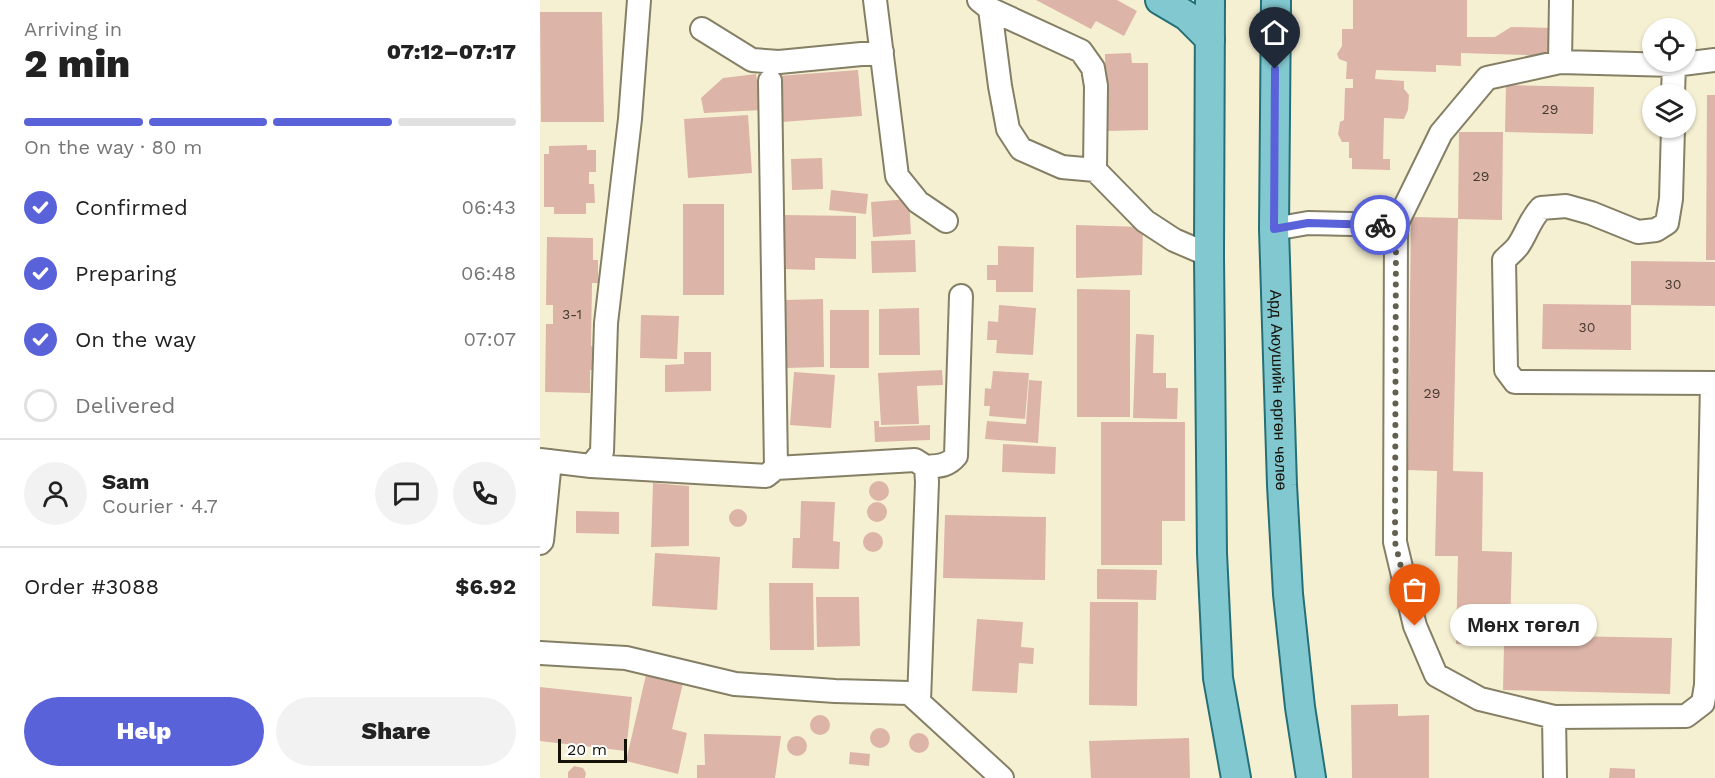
<!DOCTYPE html>
<meta charset="utf-8">
<style>
:root{--surface:#fff;--page:#f2f2f2;--text:#222;--muted:#767676;--line:#e0e0e0;--accent:#5a62d9}
body{margin:0;font-family:"Work Sans",sans-serif;background:var(--page);color:var(--text);height:100vh;display:flex;flex-direction:column;font-size:22px;white-space:nowrap}
*{box-sizing:border-box;margin:0}
p{font-size:20px;color:var(--muted)}
.icon{flex:none;width:33px;height:33px;fill:none;stroke:currentColor;stroke-width:2;stroke-linecap:round;stroke-linejoin:round}
.map{position:relative;flex:1;overflow:hidden}
.sheet{display:flex;flex-direction:column;background:var(--surface);width:540px}
.sheet>*{flex:none}
.tools{position:absolute;left:1102px;top:18px;display:grid;gap:12px}
.tools a{display:grid;place-items:center;width:54px;height:54px;border-radius:50%;background:var(--surface);box-shadow:0 2px 4px #0004;font-size:30px}
.scale{position:absolute;left:18px;bottom:15px;width:69px;box-sizing:border-box;padding-left:6px;border:3px solid #141208;border-top:0;font-size:16px;line-height:21px;white-space:nowrap;color:#141208;-webkit-text-stroke:4px #fff;paint-order:stroke}
.pin{position:absolute;display:grid;place-items:center;width:51px;height:51px;color:#fff;margin:-62px -26px;border-radius:50% 50% 50% 0;rotate:-45deg;box-shadow:0 0 6px #0007}
.pin .icon{rotate:45deg}
.courier{position:absolute;display:grid;place-items:center;width:60px;height:60px;margin:-30px;border:4px solid #5a62d9;border-radius:50%;background:#fff;color:#222;box-shadow:0 2px 8px #0007}
.bubble{position:absolute;height:42px;border-radius:21px;background:var(--surface);box-shadow:0 2px 4px #0004;font-size:20px;font-weight:800;line-height:42px;text-align:center}
.overview em{font-style:normal;font-weight:800}
.overview div{display:flex;flex-direction:column-reverse}
.overview{display:flex;align-items:center;justify-content:space-between;height:102px;padding:0 24px}
h1{font-size:39px;font-weight:800;line-height:45px}
.bar{display:grid;grid-template-columns:repeat(4,1fr);gap:9px 6px;align-content:center;height:72px;padding:0 24px}
.bar i{height:8px;border-radius:4px;background:var(--line)}
.bar .current{background:var(--accent)}
.bar p{grid-column:span 4}
.line{display:flex;align-items:center;gap:15px;padding:0 24px;border-top:2px solid var(--line)}
.line div{flex:1}
.round{display:grid;place-items:center;flex:none;width:63px;height:63px;border-radius:32px;background:var(--page)}
ol{padding:0 24px;list-style:none}
li{display:flex;align-items:center;gap:18px;height:66px}
li p{margin-inline-start:auto}
li .icon{padding:6px;border-radius:50%;background:var(--accent);color:#fff;stroke-width:4}
li:last-child{color:var(--muted)}
li i{width:33px;height:33px;border:3px solid var(--line);border-radius:50%}
.button{display:flex;gap:12px;margin-top:auto;padding:12px 24px}
.button a{flex:1;height:69px;border-radius:36px;background:var(--accent);color:#fff;font-size:24px;font-weight:800;line-height:69px;text-align:center}
.button a+a{background:var(--page);color:var(--text)}
main{display:flex;flex:1;min-height:0}
.map>svg:first-child{display:block}
.building{fill:#dcb4a8}
.lines{fill:none;stroke-linecap:round;stroke-linejoin:round}
.minor-casing{stroke:#847f65;stroke-width:26}
.major-casing{stroke:#257076;stroke-width:32}
.minor{stroke:#fff;stroke-width:22}
.major{stroke:#82c8d0;stroke-width:28}
.done{stroke:#63604f;stroke-width:6;stroke-dasharray:0 10.8}
.route{stroke:#5a62d9;stroke-width:8}
.labels{text-anchor:middle;stroke-width:5;stroke-linejoin:round;paint-order:stroke}
.number-label{font-size:14px;fill:#463a30}
.street-label{font-size:16px;fill:#141208;stroke:#fff}
</style>
<main>
<section class="sheet">
<div class="overview"><div><h1>2 min</h1><p>Arriving in</p></div><em>07:12–07:17</em></div>
<div class="bar"><i class="current"></i><i class="current"></i><i class="current"></i><i></i><p>On the way · 80 m</p></div>
<ol>
<li><svg class="icon" aria-label="check" viewBox="0 0 24 24"><path d="M5 12l5 5 9-10"/></svg>Confirmed<p>06:43</p></li>
<li><svg class="icon" aria-label="check" viewBox="0 0 24 24"><path d="M5 12l5 5 9-10"/></svg>Preparing<p>06:48</p></li>
<li><svg class="icon" aria-label="check" viewBox="0 0 24 24"><path d="M5 12l5 5 9-10"/></svg>On the way<p>07:07</p></li>
<li><i></i>Delivered</li>
</ol>
<div class="line" style="height:108px"><a class="round"><svg class="icon" aria-label="person" viewBox="0 0 24 24"><circle cx="12" cy="8" r="4"/><path d="M4 21q1-7 8-7t8 7"/></svg></a><div><b>Sam</b><p>Courier · 4.7</p></div><a class="round"><svg class="icon" aria-label="chat" viewBox="0 0 24 24"><path d="M4 5h16v11H9l-5 4z"/></svg></a><a class="round"><svg class="icon" aria-label="phone" viewBox="0 0 24 24"><path d="M5 4h4l2 5-3 2q2 4 5 5l2-3 5 2v4C11 20 4 13 5 4z"/></svg></a></div>
<div class="line" style="height:78px"><div>Order #3088</div><b>$6.92</b></div>
<div class="button"><a>Help</a><a>Share</a></div>
</section>
<div class="map">
<svg width="1175" height="778" viewBox="0 0 1175 778">
<rect width="100%" height="100%" fill="#f6f0d3"/>
<path class="building" d="M496 0H577L597 11 584 36 556 21 551 29Z
M813 0H927V37H955L971 27 1014 28 1013 56 921 53V66L896 65V72L836 70 835 79 864 81V89L869 95 868 110 864 119 844 118 843 159H850V170L812 169V158H809V142H802L798 134 800 122 804 120 805 88H813V79H806L807 62 799 59 797 54 802 46V29H813Z
M0 12H62L64 122H1Z
M591 53 592 63H608V130L566 131 565 54Z
M318 70 322 116 242 122 238 76Z
M216 74 222 110 164 113 161 98 183 78Z
M966 85 1054 87 1053 134 965 132Z
M1167 95H1175V260H1166Z
M208 115 212 173 148 178 144 119Z
M919 132H963L962 220 918 219 913 471 943 472 942 551 972 552 970 635 1132 638 1130 694 963 690 964 645 916 644 918 556H895L897 471 868 470 871 217 918 218Z
M47 145V150H56V172H49V184H54L55 203H46V214H14V207H4V154H9V146Z
M282 158 283 189 252 190 251 159Z
M291 190 328 194 326 214 289 210Z
M369 199 371 234 333 237 331 202Z
M143 204H184V295H143Z
M242 215 316 216V259L275 258V270L242 269Z
M536 225 603 227 602 275 536 278Z
M7 237 53 238V260H58V283H52L51 346 56 347V370H50V393L5 392 6 324H13V305H6Z
M375 240 376 272 332 273 331 241Z
M458 246 494 247 493 292H456V280H447V265H458Z
M1091 261 1175 262V306L1091 305V350L1002 349 1003 304 1091 305Z
M537 289 590 290V417H537Z
M283 299 284 367 245 368 244 300Z
M459 305 496 308 493 355 456 353 457 340H447L448 321 458 322Z
M379 308 380 355H339V309Z
M290 310H329V368H290Z
M101 315 139 316 137 359 100 358Z
M596 334 614 335 613 373H626V388H638L637 419 593 418Z
M144 352H171V391L125 392V365L144 364Z
M402 370 403 385 377 386 379 424 341 425 338 373Z
M453 371 489 373 485 419 449 416 450 406H444L445 388 451 389Z
M254 372 295 375 291 428 250 425Z
M489 380 502 381 498 443 445 439 447 421 486 424Z
M334 421H339V427L390 425V440L335 442Z
M561 422H645V521H622V565H561Z
M463 444 516 447 515 474 462 472Z
M329 491a10 10 0 1 1 20 0a10 10 0 1 1-20 0Z
M113 483 149 486V546L111 547Z
M261 501 295 502 293 541 300 542 299 569 252 568 253 538H260Z
M327 512a10 10 0 1 1 20 0a10 10 0 1 1-20 0Z
M189 518a9 9 0 1 1 18 0a9 9 0 1 1-18 0Z
M36 511 79 512V534L36 533Z
M405 515 506 517 505 580 403 578Z
M323 542a10 10 0 1 1 20 0a10 10 0 1 1-20 0Z
M115 553 180 557 177 610 112 606Z
M557 569 617 570 616 600 557 599Z
M229 583H273L274 650H230Z
M276 597H319L320 646 277 647Z
M550 602H598L597 706 549 705Z
M437 619 483 622 481 647 494 648 493 664 479 663 477 693 432 691Z
M106 675 143 683 132 729 147 733 138 774 86 761Z
M0 687 92 697 86 751 0 741Z
M858 704V716L889 715V778H812L811 705Z
M270 725a10 10 0 1 1 20 0a10 10 0 1 1-20 0Z
M330 738a10 10 0 1 1 20 0a10 10 0 1 1-20 0Z
M369 743a10 10 0 1 1 20 0a10 10 0 1 1-20 0Z
M164 734 241 736 235 778H157V765H165Z
M247 746a10 10 0 1 1 20 0a10 10 0 1 1-20 0Z
M649 738 650 778H551L549 741Z
M310 752 330 754 329 766 309 764Z
M34 766 43 768 46 773 45 778H28V772Z
M1070 768 1095 769V778H1069Z"/>
<g class="lines">
<defs>
<path id="minor" d="M335 0 357 176 378 202 406 221
M439 0 450 9 541 51 553 68 556 86 555 170 605 221 634 240 669 255
M450 9 460 86 468 129 481 149 522 167 555 170
M162 29 212 60 239 62 342 52
M1020 62 1021 0
M230 81 236 468
M1133 94 1134 65
M1133 128 1131 199 1127 223 1116 230 1098 232 1051 213 1026 206 1001 208C989 221 987 233 978 246 974 251 969 255 964 260L966 370 975 382 1175 383
M734 229 768 223 856 225
M1172 383 1166 685 1163 703 1146 716 1014 717 940 699 896 675 875 626 855 542 856 225 901 133 947 78 1020 62 1134 65 1175 60
M0 460 51 466 62 452 66 323 90 119 99 0
M51 466 226 476 236 468 375 460 386 467 387 482 379 701
M386 467C399 466 408 466 416 456L421 296
M0 543 2 541 10 461
M0 653 86 658 195 684 295 691 369 693 462 778
M1014 717 1015 778"/>
<g id="major">
<path d="M620 0 647 16 670 39"/>
<path d="M670 0 669 255 672 553 678 678 696 778"/>
<path id="s1" d="M736 0 734 229 742 485 748 594 760 707 771 778"/>
</g>
</defs>
<use href="#minor" class="minor-casing"/>
<use href="#major" class="major-casing"/>
<use href="#minor" class="minor"/>
<use href="#major" class="major"/>
</g>
<g class="lines">
<path class="done" d="M840 225H856L855 542 875 626"/>
<path class="route" d="M735 69 734 229 768 223 840 225"/>
</g>
<g class="labels">
<g class="number-label">
<text x="1010" y="114">29</text>
<text x="941" y="181">29</text>
<text x="1133" y="289">30</text>
<text x="32" y="319">3-1</text>
<text x="1047" y="332">30</text>
<text x="892" y="398">29</text>
</g>
<g class="street-label">
<text dy="6" stroke="none"><textPath href="#s1" startOffset="390">Ард Аюушийн өргөн чөлөө</textPath></text>
</g>
</g>
</svg>
<div class="tools">
<a><svg class="icon" aria-label="locate" viewBox="0 0 24 24"><circle cx="12" cy="12" r="6"/><path d="M12 2v4M12 18v4M2 12h4M18 12h4"/></svg></a>
<a><svg class="icon" aria-label="layers" viewBox="0 0 24 24"><path d="M12 4l9 5-9 5-9-5zM3 14l9 5 9-5"/></svg></a>
</div>
<div class="scale">20 m</div>
<div class="pin" style="left:875px;top:626px;background:#ea580c"><svg class="icon" aria-label="bag" viewBox="0 0 24 24"><path d="M5 8h14l-1 12H6zM9 8a3 3 0 0 1 6 0"/></svg></div>
<div class="pin" style="left:735px;top:69px;background:#1f2937"><svg class="icon" aria-label="home" viewBox="0 0 24 24"><path d="M3 11l9-7 9 7M6 9v11h12V9"/></svg></div>
<div class="courier" style="left:840px;top:225px"><svg class="icon" aria-label="bike" viewBox="0 0 24 24"><circle cx="6" cy="16" r="4"/><circle cx="18" cy="16" r="4"/><path d="M6 16l4-8h5l3 8M10 8l3 8H6M13 5h3"/></svg></div>
<div class="bubble" style="left:910px;top:604px;width:147px">Мөнх төгөл</div>
</div>
</main>
